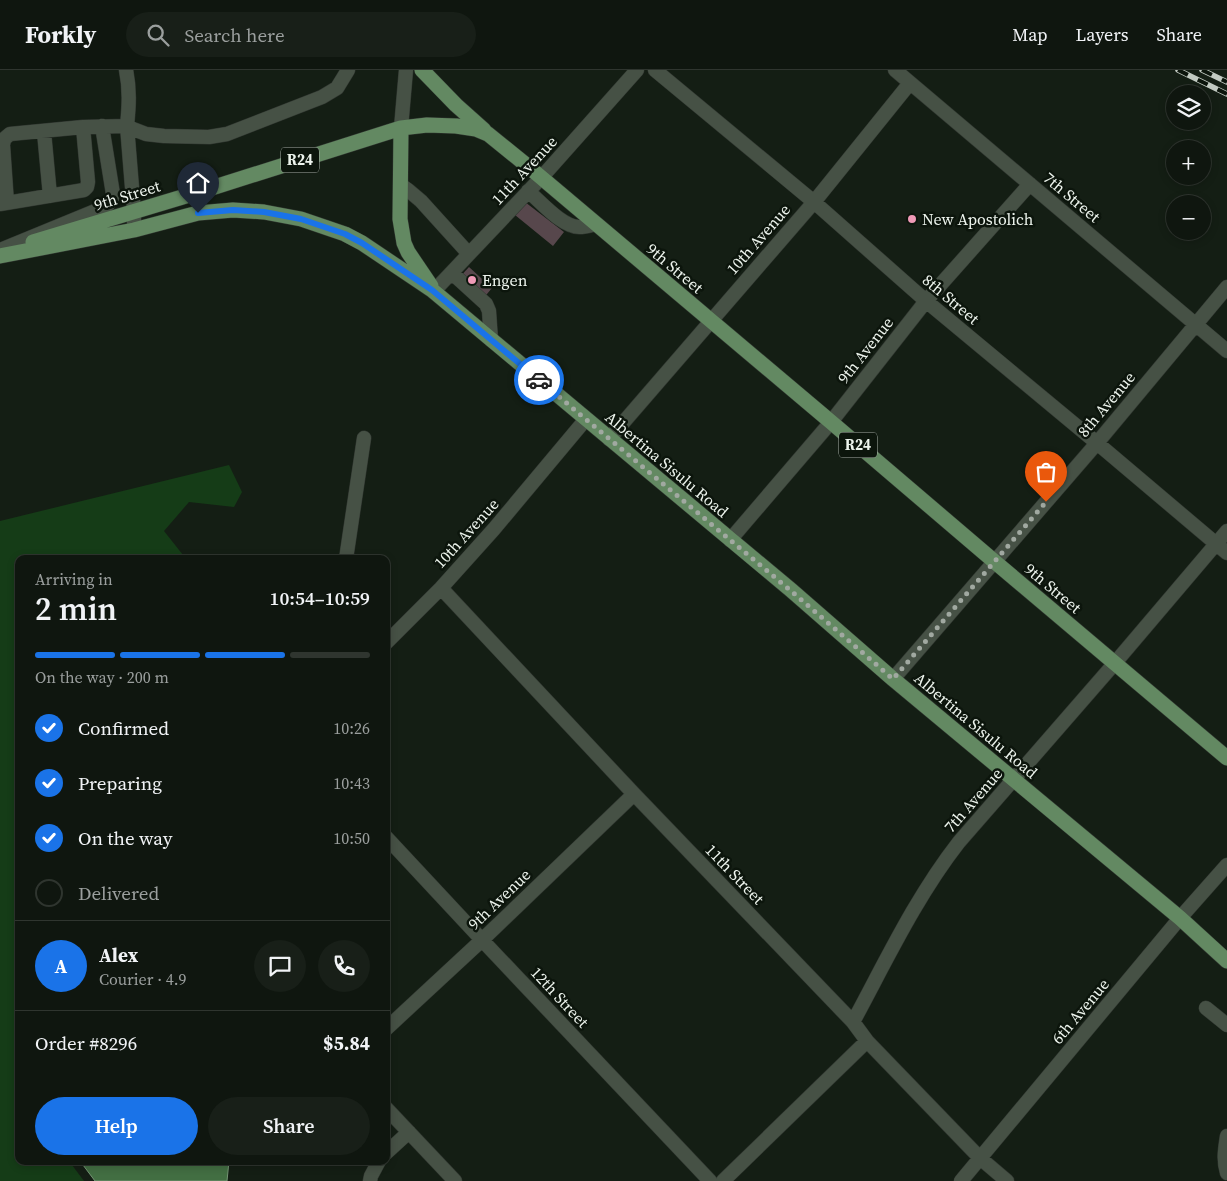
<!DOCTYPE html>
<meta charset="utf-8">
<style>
:root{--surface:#0f160f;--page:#181f18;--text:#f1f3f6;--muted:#9b9f9e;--line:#2f352f;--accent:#1a73e8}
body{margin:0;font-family:"Source Serif 4",serif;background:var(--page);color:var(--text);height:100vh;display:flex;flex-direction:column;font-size:19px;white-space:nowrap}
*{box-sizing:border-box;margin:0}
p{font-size:16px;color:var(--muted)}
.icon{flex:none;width:28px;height:28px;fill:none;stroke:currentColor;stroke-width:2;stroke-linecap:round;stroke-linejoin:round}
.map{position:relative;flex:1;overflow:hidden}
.drawer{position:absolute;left:15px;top:485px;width:375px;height:610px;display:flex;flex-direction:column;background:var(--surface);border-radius:10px;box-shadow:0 2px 8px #0003,0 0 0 1px var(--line)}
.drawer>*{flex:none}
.fabs{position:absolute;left:1166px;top:15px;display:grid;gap:10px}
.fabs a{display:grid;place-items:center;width:45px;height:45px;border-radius:50%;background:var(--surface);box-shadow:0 2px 8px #0003,0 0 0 1px var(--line);font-size:25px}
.pin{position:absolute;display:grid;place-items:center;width:42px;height:42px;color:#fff;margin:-51px -21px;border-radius:50% 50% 50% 0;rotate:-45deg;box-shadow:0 0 5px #0007}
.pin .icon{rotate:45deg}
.courier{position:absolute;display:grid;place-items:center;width:50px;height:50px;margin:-25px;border:4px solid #1a73e8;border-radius:50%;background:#fff;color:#222;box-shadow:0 1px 6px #0007}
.summary em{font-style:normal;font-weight:600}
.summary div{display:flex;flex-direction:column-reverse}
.summary{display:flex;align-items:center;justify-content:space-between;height:85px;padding:0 20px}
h1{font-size:32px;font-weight:600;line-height:38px}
.bar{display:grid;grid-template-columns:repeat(4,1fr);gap:8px 5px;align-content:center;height:60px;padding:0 20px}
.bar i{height:6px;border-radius:4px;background:var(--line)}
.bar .selected{background:var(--accent)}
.bar p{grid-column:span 4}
.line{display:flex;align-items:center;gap:12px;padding:0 20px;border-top:1px solid var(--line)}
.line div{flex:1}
.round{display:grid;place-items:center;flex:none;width:52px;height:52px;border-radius:26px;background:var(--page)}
ol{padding:0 20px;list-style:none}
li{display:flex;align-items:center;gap:15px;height:55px}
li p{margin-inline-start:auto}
li .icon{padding:5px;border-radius:50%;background:var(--accent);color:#fff;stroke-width:4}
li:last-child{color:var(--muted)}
li i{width:28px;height:28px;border:2px solid var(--line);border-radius:50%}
.button{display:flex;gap:10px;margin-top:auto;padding:10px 20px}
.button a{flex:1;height:58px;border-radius:30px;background:var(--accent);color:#fff;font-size:20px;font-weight:600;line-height:58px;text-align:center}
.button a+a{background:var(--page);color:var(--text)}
header{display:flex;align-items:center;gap:30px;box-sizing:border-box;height:70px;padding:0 25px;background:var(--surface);border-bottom:1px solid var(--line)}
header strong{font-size:24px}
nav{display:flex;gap:28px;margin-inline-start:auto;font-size:18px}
.search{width:350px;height:45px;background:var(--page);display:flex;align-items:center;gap:12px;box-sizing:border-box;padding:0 18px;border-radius:28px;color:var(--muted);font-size:19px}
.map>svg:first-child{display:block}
.green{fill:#153c17}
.water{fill:#426e42;stroke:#759675}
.building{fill:#57474c}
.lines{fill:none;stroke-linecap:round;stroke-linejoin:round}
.minor-casing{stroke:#313731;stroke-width:15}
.major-casing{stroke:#313731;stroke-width:16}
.minor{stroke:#465145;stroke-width:14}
.major{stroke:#638962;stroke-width:15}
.rail-casing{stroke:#c2cac2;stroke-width:5.5}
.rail{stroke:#0c150c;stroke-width:4;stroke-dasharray:11;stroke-linecap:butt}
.done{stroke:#a1a9a1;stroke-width:5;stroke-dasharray:0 9}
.route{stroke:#1a73e8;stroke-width:6}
.poi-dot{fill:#f09ab7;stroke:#0c150c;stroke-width:2}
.labels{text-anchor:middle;stroke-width:5;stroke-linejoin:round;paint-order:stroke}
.shield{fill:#0c150c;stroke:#aab1aa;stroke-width:1}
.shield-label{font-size:15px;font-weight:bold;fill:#edf4ed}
.street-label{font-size:16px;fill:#edf4ed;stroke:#0c150c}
.poi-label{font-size:16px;fill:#edf4ed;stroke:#0c150c;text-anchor:start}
</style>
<header>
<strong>Forkly</strong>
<div class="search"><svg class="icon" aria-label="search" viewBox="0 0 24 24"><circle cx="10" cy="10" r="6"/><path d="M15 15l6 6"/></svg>Search here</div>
<nav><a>Map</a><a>Layers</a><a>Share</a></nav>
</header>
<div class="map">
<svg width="1227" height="1111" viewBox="0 0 1227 1111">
<rect width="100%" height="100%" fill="#141e14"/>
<path class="green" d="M229 395 242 422 234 437 189 432 164 461 183 485V489H19V1091H69L84 1111H0V451Z"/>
<path class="water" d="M80 1091H229L227 1111H95Z"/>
<path class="building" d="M525 132 564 162 553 176 515 145Z
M469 197 492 218 482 230 458 209Z"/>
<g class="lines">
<defs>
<path id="minor" d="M655 0 814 132 926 231 1097 373 1227 483
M895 0 1227 281
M127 56 133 59 146 64 164 66 209 67 227 64 322 27 337 18 348 0
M127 56 134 142V160
M401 58 406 0
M44 62 50 126
M401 115 408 120 421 131 469 184
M528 121C541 132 563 158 580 157 585 157 591 155 596 154
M7 133 3 75 4 69 10 64 83 57 127 56C129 36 130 19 126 0
M0 134 84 120 87 117 88 112 83 57
M0 180 105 137C110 133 112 130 113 124L102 56
M452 203 486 234 489 241 491 270
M434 221 541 108 637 0
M609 369 814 132 910 13
M730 470 831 352 926 231 1030 114
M346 489 364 368
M441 518 634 724 853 952 867 971 980 1088 1007 1111
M386 573 441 518 494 459 586 349
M893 609 1097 373 1227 217
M386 767 482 870 710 1111
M1206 938 1227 955
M853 952C886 891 916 827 959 772L1114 594 1227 461
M386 959 482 870 634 724
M386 1038 455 1111
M1227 1066C1225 1079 1223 1090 1227 1103
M386 1083 409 1062
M370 1111 371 1106 379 1091
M723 1111 867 971
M961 1111 1180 848 1227 795"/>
<path id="major" d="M422 0 456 35 484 60
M401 58 400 149 404 173 408 182 431 216
M33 172 199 122 401 58 427 55 456 56 476 59 488 64 530 98 831 352 995 492 1227 688
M0 186 134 160 198 143 233 140 264 142 301 149 345 164 362 173 432 220 791 520 893 609 1180 848 1227 891"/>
</defs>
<use href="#minor" class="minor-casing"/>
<use href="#major" class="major-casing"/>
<use href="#minor" class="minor"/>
<use href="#major" class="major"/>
<defs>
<path id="rail" d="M1178 0 1227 24
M1202 0 1227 12"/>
</defs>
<use href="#rail" class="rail-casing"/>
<use href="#rail" class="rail"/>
</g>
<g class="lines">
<path class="done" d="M539 310 790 520 893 609 1046 432"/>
<path class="route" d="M198 143 233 140 264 142 301 149 345 164 362 173 432 220 539 310"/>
</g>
<g class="poi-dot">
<circle cx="912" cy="149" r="5"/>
<circle cx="472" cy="210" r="5"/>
</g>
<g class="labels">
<g class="shield">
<rect x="281" y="77.5" width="38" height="25" rx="4"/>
<rect x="839" y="362.5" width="38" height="25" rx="4"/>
</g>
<g class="shield-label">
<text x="300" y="95">R24</text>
<text x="858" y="380">R24</text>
</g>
<g class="street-label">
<text transform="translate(524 100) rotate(-47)" y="6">11th Avenue</text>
<text transform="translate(127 125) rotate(-17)" y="6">9th Street</text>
<text transform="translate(1072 127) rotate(40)" y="6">7th Street</text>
<text transform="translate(758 169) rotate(-49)" y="6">10th Avenue</text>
<text transform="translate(675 198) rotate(40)" y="6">9th Street</text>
<text transform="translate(951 229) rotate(40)" y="6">8th Street</text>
<text transform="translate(865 280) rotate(-52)" y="6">9th Avenue</text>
<text transform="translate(1106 334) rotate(-50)" y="6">8th Avenue</text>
<text transform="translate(667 394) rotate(40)" y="6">Albertina Sisulu Road</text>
<text transform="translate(466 463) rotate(-48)" y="6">10th Avenue</text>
<text transform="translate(1053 518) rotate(40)" y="6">9th Street</text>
<text transform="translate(976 655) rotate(40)" y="6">Albertina Sisulu Road</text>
<text transform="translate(973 730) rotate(-49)" y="6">7th Avenue</text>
<text transform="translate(735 804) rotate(46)" y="6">11th Street</text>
<text transform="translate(499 829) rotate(-44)" y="6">9th Avenue</text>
<text transform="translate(560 927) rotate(47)" y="6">12th Street</text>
<text transform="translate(1080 941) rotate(-50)" y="6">6th Avenue</text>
</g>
<g class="poi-label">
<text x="922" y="155">New Apostolich</text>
<text x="482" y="216">Engen</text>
</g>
</g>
</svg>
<div class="fabs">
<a><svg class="icon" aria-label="layers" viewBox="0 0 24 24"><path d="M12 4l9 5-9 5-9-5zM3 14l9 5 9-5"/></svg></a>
<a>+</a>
<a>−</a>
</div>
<div class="pin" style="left:1046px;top:432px;background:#ea580c"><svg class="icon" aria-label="bag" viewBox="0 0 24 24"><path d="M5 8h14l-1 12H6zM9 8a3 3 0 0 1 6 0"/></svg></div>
<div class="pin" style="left:198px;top:143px;background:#1f2937"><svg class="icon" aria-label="home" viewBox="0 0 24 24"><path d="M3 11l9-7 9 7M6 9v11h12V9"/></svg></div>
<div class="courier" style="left:539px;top:310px"><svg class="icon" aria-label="car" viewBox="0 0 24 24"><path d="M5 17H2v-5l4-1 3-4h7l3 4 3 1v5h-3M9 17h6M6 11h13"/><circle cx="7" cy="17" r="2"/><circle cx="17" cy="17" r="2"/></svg></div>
<section class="drawer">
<div class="summary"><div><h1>2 min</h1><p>Arriving in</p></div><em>10:54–10:59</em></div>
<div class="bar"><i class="selected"></i><i class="selected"></i><i class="selected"></i><i></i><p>On the way · 200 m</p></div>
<ol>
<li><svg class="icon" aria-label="check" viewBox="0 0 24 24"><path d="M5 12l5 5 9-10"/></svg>Confirmed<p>10:26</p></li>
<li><svg class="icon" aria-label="check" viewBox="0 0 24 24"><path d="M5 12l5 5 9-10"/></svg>Preparing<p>10:43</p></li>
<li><svg class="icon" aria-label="check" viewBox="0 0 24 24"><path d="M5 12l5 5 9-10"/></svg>On the way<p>10:50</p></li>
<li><i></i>Delivered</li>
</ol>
<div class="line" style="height:90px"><b class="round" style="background:var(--accent);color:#fff">A</b><div><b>Alex</b><p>Courier · 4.9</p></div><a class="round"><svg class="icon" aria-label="chat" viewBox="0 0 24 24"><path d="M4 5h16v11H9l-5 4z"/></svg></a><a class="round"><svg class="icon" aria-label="phone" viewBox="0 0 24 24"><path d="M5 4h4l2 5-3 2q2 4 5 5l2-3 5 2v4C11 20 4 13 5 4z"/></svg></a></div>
<div class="line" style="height:65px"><div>Order #8296</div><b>$5.84</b></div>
<div class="button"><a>Help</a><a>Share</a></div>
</section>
</div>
